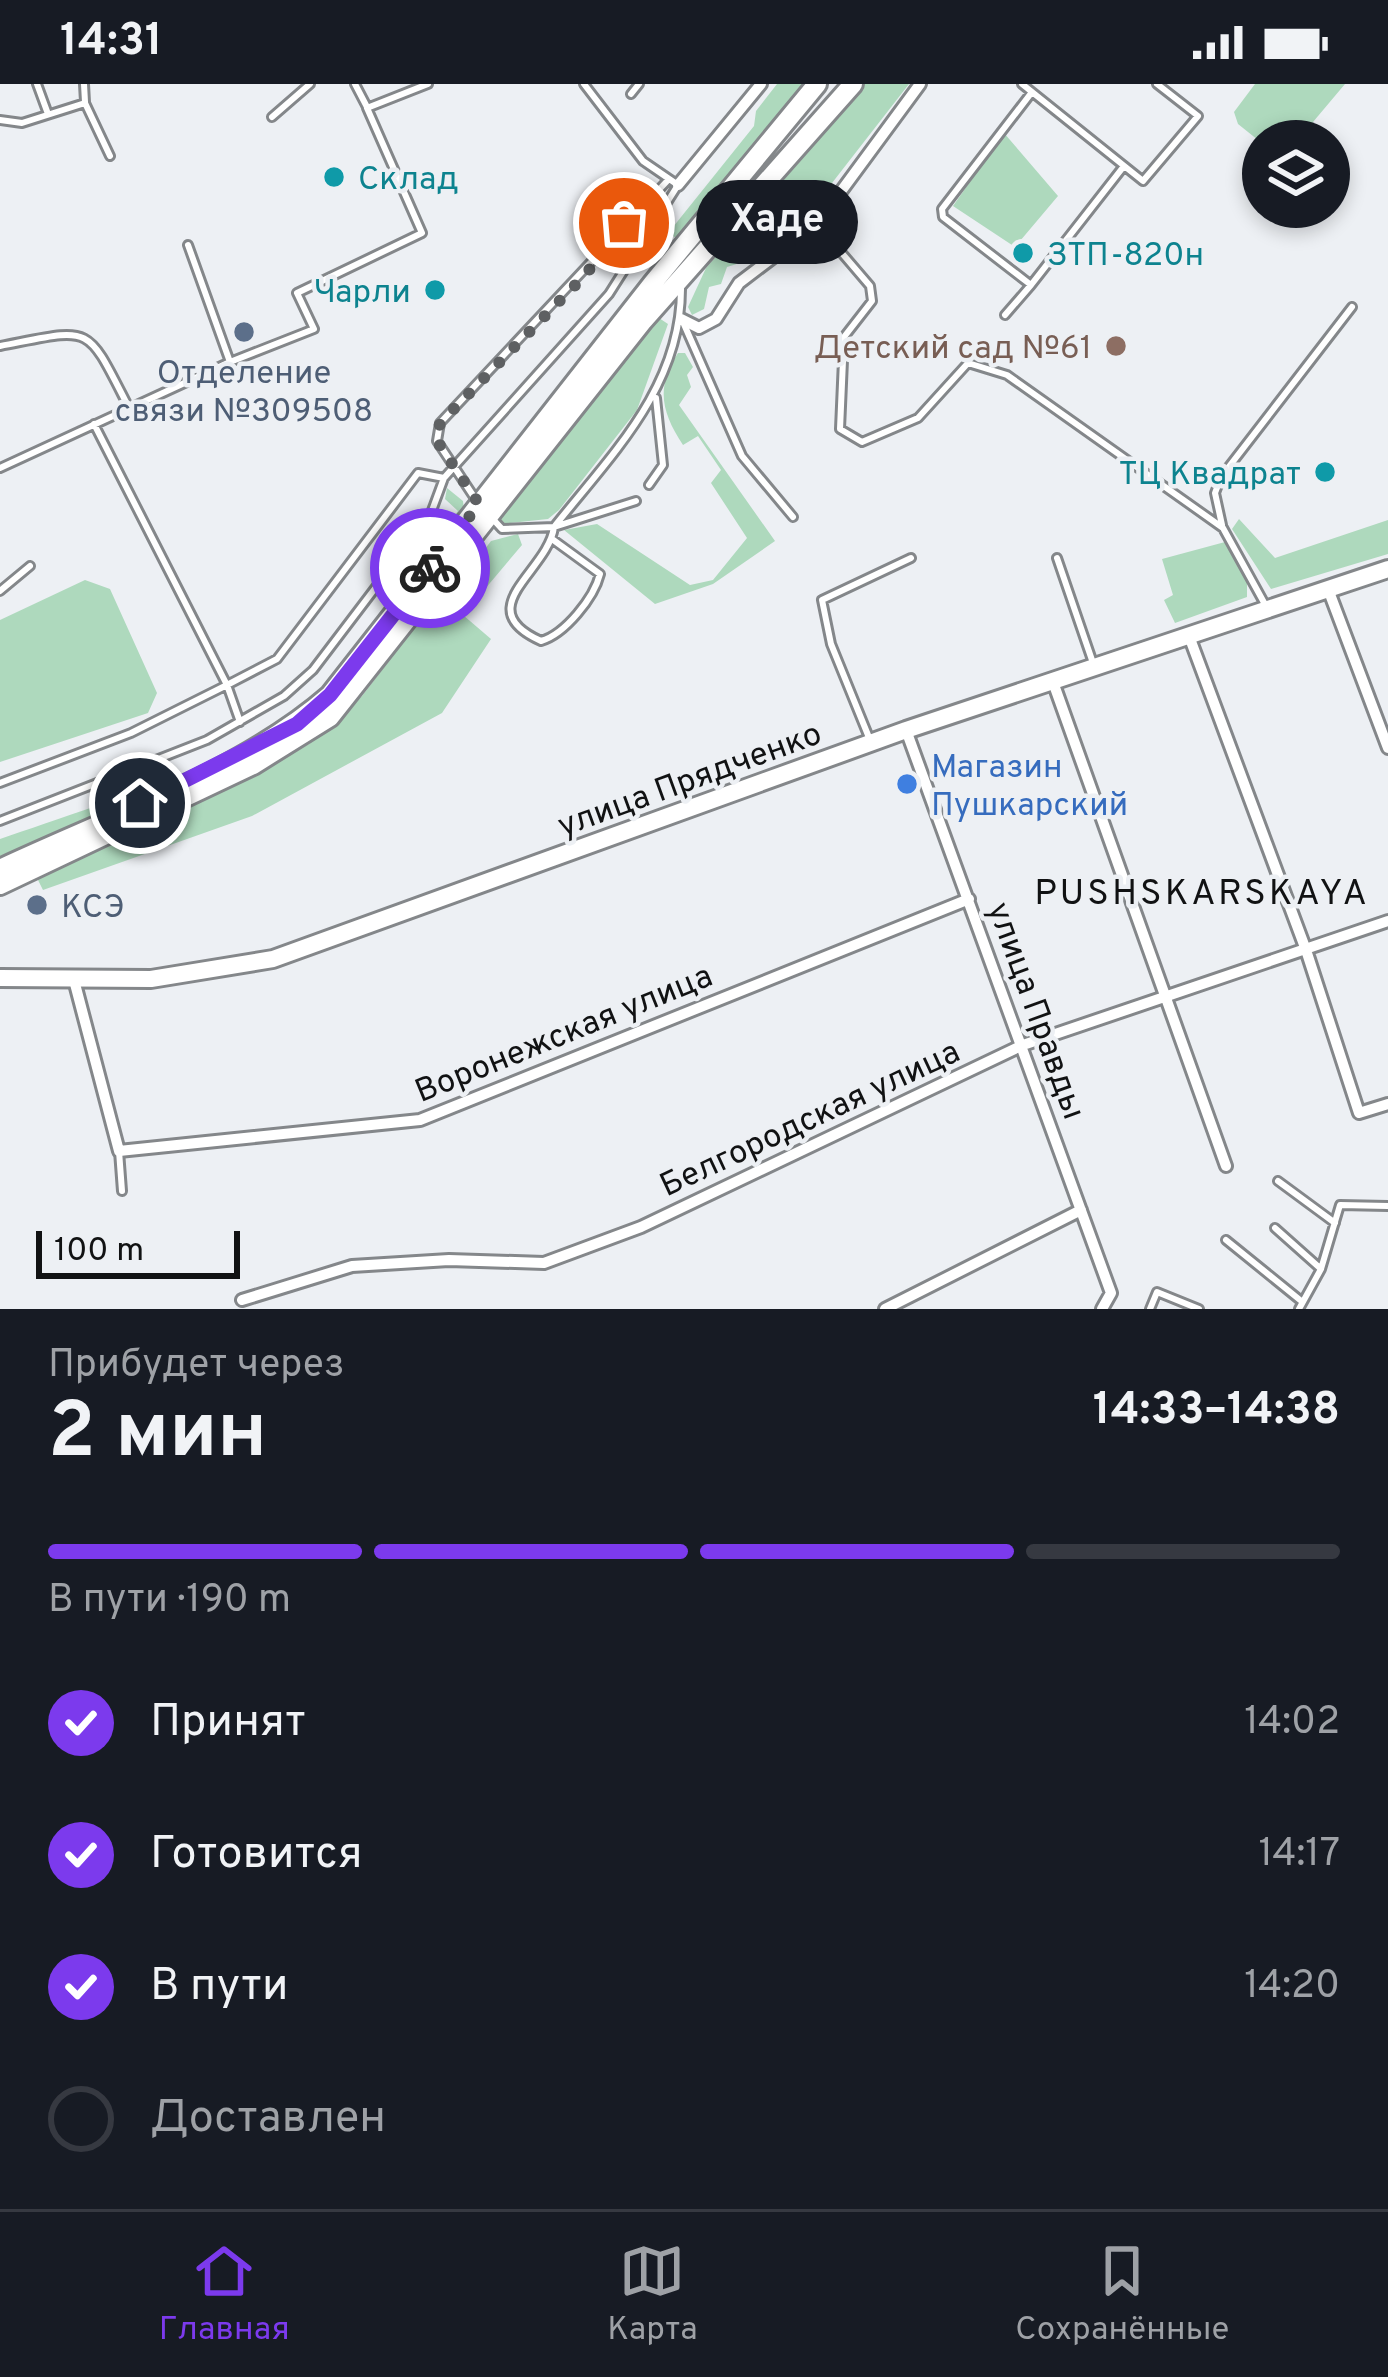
<!DOCTYPE html>
<html lang="ru">
<meta charset="utf-8">
<style>
:root{--surface:#171b24;--page:#20242c;--text:#f1f3f6;--muted:#9ea1a6;--line:#363941;--accent:#7c3aed}
body{margin:0;font-family:Overpass,sans-serif;background:var(--page);color:var(--text);height:100vh;display:flex;flex-direction:column;font-size:45px;white-space:nowrap}
*{box-sizing:border-box;margin:0}
p{font-size:39px;color:var(--muted)}
.icon{flex:none;width:66px;height:66px;fill:none;stroke:currentColor;stroke-width:2;stroke-linecap:round;stroke-linejoin:round}
.map{position:relative;height:1225px;overflow:hidden}
.drawer{display:flex;flex-direction:column;background:var(--surface);flex:1}
.drawer>*{flex:none}
.tools{position:absolute;left:1242px;top:36px;display:grid;gap:24px}
.tools a{display:grid;place-items:center;width:108px;height:108px;border-radius:50%;background:var(--surface);box-shadow:0 6px 18px #0003;font-size:60px}
.scale{position:absolute;left:36px;bottom:30px;width:204px;box-sizing:border-box;padding-left:12px;border:6px solid #111213;border-top:0;font-size:33px;line-height:42px;white-space:nowrap;color:#111213;-webkit-text-stroke:9px #edf0f4;paint-order:stroke}
.pin{position:absolute;display:grid;place-items:center;width:102px;height:102px;color:#fff;margin:-51px;border:6px solid #fff;border-radius:50%;box-shadow:0 3px 12px #0007}
.courier{position:absolute;display:grid;place-items:center;width:120px;height:120px;margin:-60px;border:9px solid #7c3aed;border-radius:50%;background:#fff;color:#222;box-shadow:0 3px 15px #0007}
.bubble{position:absolute;height:84px;border-radius:42px;background:var(--surface);box-shadow:0 6px 18px #0003;font-size:39px;font-weight:700;line-height:84px;text-align:center}
.headline em{font-style:normal;font-weight:700}
.headline div{display:flex;flex-direction:column-reverse}
.headline{display:flex;align-items:center;justify-content:space-between;height:204px;padding:0 48px}
h1{font-size:78px;font-weight:700;line-height:90px}
.bar{display:grid;grid-template-columns:repeat(4,1fr);gap:18px 12px;align-content:center;height:144px;padding:0 48px}
.bar i{height:15px;border-radius:9px;background:var(--line)}
.bar .active{background:var(--accent)}
.bar p{grid-column:span 4}
ol{padding:0 48px;list-style:none}
li{display:flex;align-items:center;gap:36px;height:132px}
li p{margin-inline-start:auto}
li .icon{padding:12px;border-radius:50%;background:var(--accent);color:#fff;stroke-width:4}
li:last-child{color:var(--muted)}
li i{width:66px;height:66px;border:6px solid var(--line);border-radius:50%}
.status{display:flex;justify-content:space-between;align-items:center;height:84px;padding:0 60px;background:var(--surface);direction:ltr}
.status svg{height:33px;fill:currentColor}
.dock{display:flex;justify-content:space-around;align-items:center;height:168px;border-top:3px solid var(--line);background:var(--surface);font-size:33px;color:var(--muted)}
.dock a{display:grid;justify-items:center;gap:6px}
.dock .active{color:var(--accent)}
.map>svg:first-child{display:block}
.green{fill:#aed9bd}
.lines{fill:none;stroke-linecap:round;stroke-linejoin:round}
.service-casing{stroke:#84878a;stroke-width:12}
.minor-casing{stroke:#84878a;stroke-width:16}
.secondary-casing{stroke:#84878a;stroke-width:22}
.primary-casing{stroke:#84878a;stroke-width:24}
.service{stroke:#fff;stroke-width:6}
.minor{stroke:#fff;stroke-width:10}
.secondary{stroke:#fff;stroke-width:16}
.primary{stroke:#fff;stroke-width:18}
.done{stroke:#5e6062;stroke-width:12;stroke-dasharray:0 21.6}
.route{stroke:#7c3aed;stroke-width:15}
.culture-dot{fill:#0f9aa8;stroke:#edf0f4;stroke-width:4.5}
.service-dot{fill:#5c6f8a;stroke:#edf0f4;stroke-width:4.5}
.education-dot{fill:#8d6e63;stroke:#edf0f4;stroke-width:4.5}
.shop-dot{fill:#3f7fe0;stroke:#edf0f4;stroke-width:4.5}
.labels{text-anchor:middle;stroke-width:9;stroke-linejoin:round;paint-order:stroke}
.culture-label{font-size:33px;fill:#0d838f;stroke:#edf0f4;text-anchor:start}
.education-label{font-size:33px;fill:#785e54;stroke:#edf0f4;text-anchor:end}
.service-label{font-size:33px;fill:#4e5e75;stroke:#edf0f4}
.shop-label{font-size:33px;fill:#366cbe;stroke:#edf0f4;text-anchor:start}
.street-label{font-size:33px;fill:#111213;stroke:#edf0f4}
.neighbourhood-label{font-size:36px;letter-spacing:3px;fill:#111213;stroke:#edf0f4}
</style>
<div class="status"><b>14:31</b><svg viewBox="0 0 49 12"><path d="M0 12V9h3v3zM5 12V6h3v6zM10 12V3h3v9zM15 12V0h3v12zM26 1h20v11H26zM47 4h2v5h-2z"/></svg></div>
<div class="map">
<svg width="1388" height="1225" viewBox="0 0 1388 1225">
<rect width="100%" height="100%" fill="#edf0f4"/>
<path class="green" d="M777 0H806L680 158 669 148 754 42 756 27Z
M865 0H909L797 144 766 171 727 183 721 200 709 203 704 225 692 231 688 223 706 184Z
M1255 0H1345L1297 57 1263 60 1238 40 1234 28Z
M1004 49 1058 112 1015 163 953 122Z
M659 234 668 240 637 326 559 426 548 435 500 440 502 429Z
M678 269H685L693 283 687 291 691 303 679 321 775 457 713 500 655 520 564 446 597 440 690 501 713 496 747 454 711 399 721 386 698 352 683 361C662 329 655 304 678 269Z
M447 404 463 417 464 426C425 478 353 592 304 627 217 689 98 731 0 777V755C83 726 249 675 310 616 367 561 411 490 458 427L445 415Z
M1239 435 1275 474 1388 436V470L1271 505 1232 445Z
M518 450 522 461 463 531 491 555 442 629 252 732 43 806 37 794 309 660 362 612 444 505 466 490 491 457Z
M1225 458 1247 498V513L1175 539 1164 516 1173 511 1162 475Z
M85 496 110 505 157 609 148 629 0 678V536Z"/>
<g class="lines">
<defs>
<path id="service" d="M37 0 48 30
M84 0 85 18
M355 0 367 23
M1022 0 1143 97 1198 32 1157 0
M1032 8 942 125 943 133 1031 201 1124 82
M631 10 639 0
M272 33 310 0
M0 36 22 39 85 19 110 72
M817 140 870 202 872 217 844 253 840 345 862 358 918 334 968 279 1007 291 1223 444 1267 524
M1005 231 1031 201
M683 238 742 372 793 433
M0 262C94 244 85 238 129 324
M230 278 314 245 297 209 422 149 367 24 428 0
M0 384 230 278 188 161
M649 401 663 381 656 314
M478 419 437 357 440 339 669 95
M491 433 502 445 554 443C612 370 681 303 681 205
M1222 441 1215 409 1221 393 1352 223
M552 455 600 490C594 514 565 550 541 557 468 524 548 488 554 443L636 417
M1057 474 1093 579
M0 507 30 482
M240 638 227 601 277 575 418 389 444 394
M870 656 831 560 822 516 911 474
M0 699 131 649 227 601 94 340
M0 737 207 656 284 612 313 586 430 432 444 394 609 210 678 101 643 77 584 0
M119 1067 122 1107
M1278 1097 1335 1139
M1275 1144 1321 1185
M1226 1156 1300 1216
M1150 1225 1157 1208 1199 1225
M1299 1225 1321 1185 1340 1121 1388 1122"/>
<path id="minor" d="M678 101 761 0
M681 235 699 244 716 235 739 199 817 140 920 0
M1328 505 1388 664
M1189 552 1306 866 1359 1029 1388 1020
M1053 598 1226 1082
M906 646 1111 1209 1102 1225
M74 896 119 1067 420 1036 969 815
M242 1216 352 1182 449 1176 544 1179 641 1143 1023 961 1388 837
M885 1225 1081 1126"/>
<path id="secondary" d="M0 894 151 895 273 875 906 646 1388 485"/>
<path id="primary" d="M0 785C106 735 242 688 330 611L652 200 817 0
M0 801 253 681 330 633 643 237 853 0"/>
</defs>
<use href="#service" class="service-casing"/>
<use href="#minor" class="minor-casing"/>
<use href="#secondary" class="secondary-casing"/>
<use href="#primary" class="primary-casing"/>
<use href="#service" class="service"/>
<use href="#minor" class="minor"/>
<use href="#secondary" class="secondary"/>
<use href="#primary" class="primary"/>
</g>
<g class="lines">
<path class="done" d="M430 484 479 420 437 357 440 339 586 190 624 139"/>
<path class="route" d="M140 719 297 640 330 611 430 484"/>
</g>
<g class="culture-dot">
<circle cx="334" cy="93" r="12"/>
<circle cx="1023" cy="169" r="12"/>
<circle cx="435" cy="206" r="12"/>
<circle cx="1325" cy="388" r="12"/>
</g>
<g class="service-dot">
<circle cx="244" cy="248" r="12"/>
<circle cx="37" cy="821" r="12"/>
</g>
<circle class="education-dot" cx="1116" cy="262" r="12"/>
<circle class="shop-dot" cx="907" cy="700" r="12"/>
<g class="labels">
<g class="culture-label">
<text x="358" y="105">Склад</text>
<text x="1047" y="181">ЗТП-820н</text>
<text x="411" y="218" text-anchor="end">Чарли</text>
<text x="1301" y="400" text-anchor="end">ТЦ Квадрат</text>
</g>
<g class="education-label">
<text x="1092" y="274">Детский сад №61</text>
</g>
<g class="service-label">
<text x="244" y="299">Отделение<tspan x="244" dy="38">связи №309508</tspan></text>
<text x="61" y="833" text-anchor="start">КСЭ</text>
</g>
<g class="shop-label">
<text x="931" y="693">Магазин<tspan x="931" dy="38">Пушкарский</tspan></text>
</g>
<g class="street-label">
<text transform="translate(689 694) rotate(-20)" y="12">улица Прядченко</text>
<text transform="translate(1038 926) rotate(70)" y="12">улица Правды</text>
<text transform="translate(563 948) rotate(-22)" y="12">Воронежская улица</text>
<text transform="translate(809 1033) rotate(-25)" y="12">Белгородская улица</text>
</g>
<g class="neighbourhood-label">
<text x="1202" y="820">PUSHSKARSKAYA</text>
</g>
</g>
</svg>
<div class="tools">
<a><svg class="icon" aria-label="layers" viewBox="0 0 24 24"><path d="M12 4l9 5-9 5-9-5zM3 14l9 5 9-5"/></svg></a>
</div>
<div class="scale">100 m</div>
<div class="pin" style="left:624px;top:139px;background:#ea580c"><svg class="icon" aria-label="bag" viewBox="0 0 24 24"><path d="M5 8h14l-1 12H6zM9 8a3 3 0 0 1 6 0"/></svg></div>
<div class="pin" style="left:140px;top:719px;background:#1f2937"><svg class="icon" aria-label="home" viewBox="0 0 24 24"><path d="M3 11l9-7 9 7M6 9v11h12V9"/></svg></div>
<div class="courier" style="left:430px;top:484px"><svg class="icon" aria-label="bike" viewBox="0 0 24 24"><circle cx="6" cy="16" r="4"/><circle cx="18" cy="16" r="4"/><path d="M6 16l4-8h5l3 8M10 8l3 8H6M13 5h3"/></svg></div>
<div class="bubble" style="left:696px;top:96px;width:162px">Хаде</div>
</div>
<section class="drawer">
<div class="headline"><div><h1>2 мин</h1><p>Прибудет через</p></div><em>14:33–14:38</em></div>
<div class="bar"><i class="active"></i><i class="active"></i><i class="active"></i><i></i><p>В пути · 190 m</p></div>
<ol>
<li><svg class="icon" aria-label="check" viewBox="0 0 24 24"><path d="M5 12l5 5 9-10"/></svg>Принят<p>14:02</p></li>
<li><svg class="icon" aria-label="check" viewBox="0 0 24 24"><path d="M5 12l5 5 9-10"/></svg>Готовится<p>14:17</p></li>
<li><svg class="icon" aria-label="check" viewBox="0 0 24 24"><path d="M5 12l5 5 9-10"/></svg>В пути<p>14:20</p></li>
<li><i></i>Доставлен</li>
</ol>
</section>
<nav class="dock">
<a class="active"><svg class="icon" aria-label="home" viewBox="0 0 24 24"><path d="M3 11l9-7 9 7M6 9v11h12V9"/></svg>Главная</a>
<a><svg class="icon" aria-label="map" viewBox="0 0 24 24"><path d="M3 6l6-2 6 2 6-2v14l-6 2-6-2-6 2zM9 4v14M15 6v14"/></svg>Карта</a>
<a><svg class="icon" aria-label="saved" viewBox="0 0 24 24"><path d="M7 4h10v16l-5-4-5 4z"/></svg>Сохранённые</a>
</nav>
